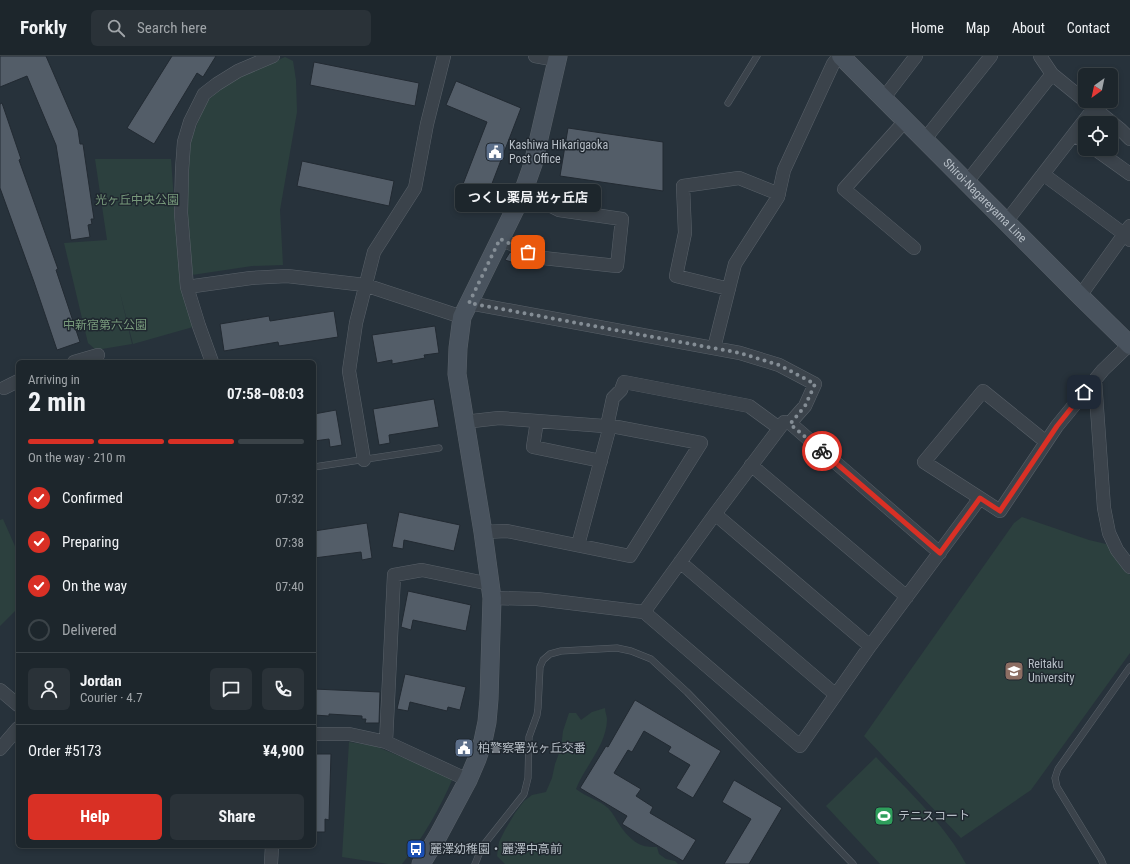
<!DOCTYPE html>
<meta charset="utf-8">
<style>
:root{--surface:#1d262c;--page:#2a3238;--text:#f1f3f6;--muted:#a0a5a9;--line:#3b4348;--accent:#d93025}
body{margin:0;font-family:"Roboto Condensed","Noto Sans JP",sans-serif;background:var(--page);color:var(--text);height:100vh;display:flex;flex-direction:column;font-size:15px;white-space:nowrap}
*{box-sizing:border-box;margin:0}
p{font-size:13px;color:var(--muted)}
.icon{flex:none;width:22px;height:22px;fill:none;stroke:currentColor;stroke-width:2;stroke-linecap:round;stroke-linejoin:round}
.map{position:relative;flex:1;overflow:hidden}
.drawer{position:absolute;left:16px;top:304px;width:300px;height:488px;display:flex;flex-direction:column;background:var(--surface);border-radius:6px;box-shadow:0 2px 6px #0003,0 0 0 1px var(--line)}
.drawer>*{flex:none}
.needle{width:26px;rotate:213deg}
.controls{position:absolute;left:1078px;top:12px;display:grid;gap:8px}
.controls a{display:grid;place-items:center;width:40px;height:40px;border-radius:6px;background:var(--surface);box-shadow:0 2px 6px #0003,0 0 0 1px var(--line);font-size:20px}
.pin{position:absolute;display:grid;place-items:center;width:34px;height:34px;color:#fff;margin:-17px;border-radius:8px;box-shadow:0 2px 6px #0006}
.courier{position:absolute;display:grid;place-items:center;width:40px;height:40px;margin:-20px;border:3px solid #d93025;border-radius:50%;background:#fff;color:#222;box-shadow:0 1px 5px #0007}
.bubble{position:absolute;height:28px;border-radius:6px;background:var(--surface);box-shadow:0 2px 6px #0003,0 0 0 1px var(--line);font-size:13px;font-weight:700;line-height:28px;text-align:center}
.overview em{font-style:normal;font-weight:700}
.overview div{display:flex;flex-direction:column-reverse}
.overview{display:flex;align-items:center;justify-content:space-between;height:68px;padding:0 12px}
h1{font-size:26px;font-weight:700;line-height:30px}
.bar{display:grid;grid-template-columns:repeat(4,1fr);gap:6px 4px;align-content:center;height:48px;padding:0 12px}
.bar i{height:5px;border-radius:3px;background:var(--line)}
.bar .on{background:var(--accent)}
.bar p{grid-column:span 4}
.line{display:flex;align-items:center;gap:10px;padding:0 12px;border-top:1px solid var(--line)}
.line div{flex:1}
.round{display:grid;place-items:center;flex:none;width:42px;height:42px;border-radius:6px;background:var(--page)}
ol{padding:0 12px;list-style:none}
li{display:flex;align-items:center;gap:12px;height:44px}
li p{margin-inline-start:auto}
li .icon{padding:4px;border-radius:50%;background:var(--accent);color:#fff;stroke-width:4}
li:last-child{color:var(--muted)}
li i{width:22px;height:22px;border:2px solid var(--line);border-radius:50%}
.action{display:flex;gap:8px;margin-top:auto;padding:8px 12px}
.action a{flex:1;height:46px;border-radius:6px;background:var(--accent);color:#fff;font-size:16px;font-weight:700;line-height:46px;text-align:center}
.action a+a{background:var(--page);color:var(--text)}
header{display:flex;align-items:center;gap:24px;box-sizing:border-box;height:56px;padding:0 20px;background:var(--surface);border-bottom:1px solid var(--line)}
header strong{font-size:19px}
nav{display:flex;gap:22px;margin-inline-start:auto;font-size:14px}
.search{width:280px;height:36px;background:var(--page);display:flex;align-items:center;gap:10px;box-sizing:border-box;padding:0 14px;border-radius:6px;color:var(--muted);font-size:15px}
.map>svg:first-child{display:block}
.green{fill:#2c403e}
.building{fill:#535d68;stroke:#222a32}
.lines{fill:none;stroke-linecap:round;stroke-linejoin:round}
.lane-casing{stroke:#596169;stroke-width:7}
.street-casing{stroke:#596169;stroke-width:14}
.secondary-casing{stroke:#596169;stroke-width:19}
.lane{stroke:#3b434b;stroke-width:6}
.street{stroke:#3b434b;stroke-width:13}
.secondary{stroke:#49535e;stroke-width:18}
.done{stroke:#848d95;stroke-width:4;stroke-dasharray:0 7.2}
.route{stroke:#d93025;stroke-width:5}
.labels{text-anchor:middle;stroke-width:3;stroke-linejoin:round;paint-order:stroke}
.poi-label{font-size:12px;fill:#b6bec6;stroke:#202830;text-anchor:start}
.park-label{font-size:12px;fill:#77997b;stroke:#202830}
.street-label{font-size:12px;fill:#b6bec6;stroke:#202830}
</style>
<header>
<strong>Forkly</strong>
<div class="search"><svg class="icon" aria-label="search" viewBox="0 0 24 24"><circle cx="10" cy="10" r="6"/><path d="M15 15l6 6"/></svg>Search here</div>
<nav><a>Home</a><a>Map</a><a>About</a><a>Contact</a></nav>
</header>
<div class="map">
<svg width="1130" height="808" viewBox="0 0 1130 808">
<rect width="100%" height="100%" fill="#27323b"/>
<path class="green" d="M285 1 293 5 296 24 297 56 280 154 283 209 252 210 192 219 187 173V107L190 87 203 53 210 42 222 32 241 20Z
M95 103H171L176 172 193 271 133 288 120 237 132 288 96 294 88 287 64 187 107 184Z
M1022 461 1089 484 1106 488 1130 519V597L1031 734 961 782 864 680 1014 467Z
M3 463 18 497V552L0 570V464Z
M605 652C605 656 607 660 607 664 606 690 585 710 576 733 586 741 599 744 608 752 613 757 615 762 619 768 623 775 633 786 641 789 646 791 652 791 657 791L659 798 666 803 675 805 678 808H505L497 800 499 786 505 774 515 757 524 745 532 739 546 736 552 722 555 708 561 692 563 675 569 657H576L581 664 592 656Z
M349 686 375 690 453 722C440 752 423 782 402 808H388L342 801Z
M876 701C908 735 944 767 966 808H880L826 750Z"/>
<path class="building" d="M0 0H46L78 74 80 88H83L94 163H91L92 168 88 169 90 181 71 184 56 89 27 20 0 31Z
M172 0H216L203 21 197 17 154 88 127 72Z
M314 6 419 27 415 50 310 29Z
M456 25 521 52 488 138 463 128 487 66 446 49Z
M2 47 21 103 19 104 58 213 56 214 80 286 57 294 34 226 0 132V48Z
M568 72 663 86V135L560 120Z
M302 105 394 125 389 150 297 130Z
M510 196 530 205 527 211 505 204Z
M334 255 338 281 279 290 278 286 224 295 220 268 269 260 270 265Z
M435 270 439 297 424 299 425 302 392 308V304L377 307 372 279Z
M434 343 439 371 389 379 390 387 379 389 373 353Z
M336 354 342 389 330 391 329 383 314 385V358Z
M399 456 460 469 454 495 404 484 403 493 392 491Z
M367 467 372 502 362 504 361 496 314 502V475Z
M408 535 471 549 466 575 413 564 411 574 401 571Z
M405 618 466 631 460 654 448 651 447 655 410 646 408 655 397 653Z
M314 633 380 636 379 667H365L366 663H362V660L329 658V660L314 659Z
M635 644 721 695 693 742 676 732 690 709 668 696 671 691 644 675 632 696 628 694 614 717 641 733 636 740 653 751 650 757 696 784 683 805 622 768 627 760 580 732 606 690 608 691Z
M314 698H331L329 764 325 763V776H314Z
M734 724 782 752 749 808H724L751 763 722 746Z"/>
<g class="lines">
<defs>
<path id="lane" d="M728 47 757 0
M314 411 439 392
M475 808 482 791 524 738 528 722 529 681 537 659 538 652 540 611 543 604 550 598 561 595 617 592 631 595 651 603 687 636 853 808
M1103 808 1101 803 1057 731 1055 722 1058 713 1130 611"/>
<path id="street" d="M535 0 557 4
M1040 0 1052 18 1085 45
M883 43 916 0
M1088 47 1121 74 1130 83
M905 65 844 133 914 192
M1074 79 1085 86
M925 83 991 0
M1095 93 1130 118
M1043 118 1124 178 1130 184
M967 126 1052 18
M1006 166 1094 52
M500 183 543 202 617 210 622 163 559 154 523 136
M187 231 251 222 287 220 365 229 462 261
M729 233 676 220 685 177 683 130 739 122 779 138
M1080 240 1130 170
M469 247 740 297 779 309 815 328 805 350 790 367
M714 292 735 208 778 141 784 114 833 8 839 0
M74 306 98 299
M212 306 199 270 187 231 181 157 182 114 184 86 190 66 204 38 217 28 238 15 273 0
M1095 324 1104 452 1109 477 1117 494 1130 511
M4 332 18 325
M537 365 533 391 601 405
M464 366 499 362 617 371 701 387 630 500 507 475 483 476
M607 370 613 342 621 334 624 326 749 350 779 372
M1046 386 983 335 924 406 1000 455 1057 370 1103 314 1130 288
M364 404 349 315 356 267 374 196 415 132 427 68 444 0
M751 409 907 541
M715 458 870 590
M578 489 610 370
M680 506 836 639
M492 542 537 543 644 556 800 690 870 590 980 442
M644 556 715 458 784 366 790 367 940 497
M0 634 18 649
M314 678H349L386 686 468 724
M386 686 394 519 422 514 490 528
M0 693 18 672
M271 808 272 790"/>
<g id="secondary">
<path id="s1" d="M841 0 1080 240 1130 289"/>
<path d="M421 808 438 780 468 724 477 703 483 685 487 666 489 643 492 542 483 476 457 318 458 292 462 261 522 139 533 108 558 0"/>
</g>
</defs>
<use href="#lane" class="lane-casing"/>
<use href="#street" class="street-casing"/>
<use href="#secondary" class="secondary-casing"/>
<use href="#lane" class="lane"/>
<use href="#street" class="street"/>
<use href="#secondary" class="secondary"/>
</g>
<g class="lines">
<path class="done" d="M528 196 500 183 469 247 740 297 779 309 815 328 805 350 790 368 822 395"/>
<path class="route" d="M822 395 940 497 980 442 1000 455 1057 370 1084 336"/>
</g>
<defs>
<symbol id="civic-square" viewBox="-11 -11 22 22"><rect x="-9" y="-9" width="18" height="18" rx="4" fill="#5c6f8a" stroke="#202830"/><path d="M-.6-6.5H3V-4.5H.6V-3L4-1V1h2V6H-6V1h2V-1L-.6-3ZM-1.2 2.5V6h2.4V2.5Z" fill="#fff"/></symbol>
<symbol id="university-square" viewBox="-11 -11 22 22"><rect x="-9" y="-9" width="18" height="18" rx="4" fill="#8d6e63" stroke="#202830"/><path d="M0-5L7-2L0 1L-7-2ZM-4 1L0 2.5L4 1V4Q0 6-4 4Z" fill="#fff"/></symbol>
<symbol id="stadium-square" viewBox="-11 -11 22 22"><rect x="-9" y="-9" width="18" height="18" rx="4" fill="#2e9e5b" stroke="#202830"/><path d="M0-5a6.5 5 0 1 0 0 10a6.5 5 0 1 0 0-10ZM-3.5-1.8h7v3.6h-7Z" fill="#fff"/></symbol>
<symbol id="bus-square" viewBox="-11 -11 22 22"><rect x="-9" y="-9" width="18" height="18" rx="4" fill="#1a4fb4" stroke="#202830"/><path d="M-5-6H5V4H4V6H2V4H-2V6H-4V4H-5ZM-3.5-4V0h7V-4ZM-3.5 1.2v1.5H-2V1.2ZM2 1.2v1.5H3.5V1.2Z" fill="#fff"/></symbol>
</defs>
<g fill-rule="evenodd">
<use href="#civic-square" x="484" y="85" width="22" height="22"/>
<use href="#university-square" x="1003" y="604" width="22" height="22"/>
<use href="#civic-square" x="453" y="681" width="22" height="22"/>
<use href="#stadium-square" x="873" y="749" width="22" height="22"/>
<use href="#bus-square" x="405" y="782" width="22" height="22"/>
</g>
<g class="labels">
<g class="poi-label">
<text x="509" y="93">Kashiwa Hikarigaoka<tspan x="509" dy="14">Post Office</tspan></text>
<text x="1028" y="612">Reitaku<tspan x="1028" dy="14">University</tspan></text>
<text x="478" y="696">柏警察署光ヶ丘交番</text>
<text x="898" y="764">テニスコート</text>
<text x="430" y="797">麗澤幼稚園・麗澤中高前</text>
</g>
<g class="park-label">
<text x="137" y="148">光ヶ丘中央公園</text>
<text x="105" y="273">中新宿第六公園</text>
</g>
<g class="street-label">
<text dy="4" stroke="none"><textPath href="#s1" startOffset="204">Shiroi-Nagareyama Line</textPath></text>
</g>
</g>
</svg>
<div class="controls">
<a><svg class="needle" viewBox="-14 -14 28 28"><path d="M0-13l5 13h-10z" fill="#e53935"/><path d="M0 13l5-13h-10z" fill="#a0a5a9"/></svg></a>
<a><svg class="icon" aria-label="locate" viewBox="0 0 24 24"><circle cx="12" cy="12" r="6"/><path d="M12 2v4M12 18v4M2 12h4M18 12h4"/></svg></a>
</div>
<div class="pin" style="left:528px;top:196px;background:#ea580c"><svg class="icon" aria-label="bag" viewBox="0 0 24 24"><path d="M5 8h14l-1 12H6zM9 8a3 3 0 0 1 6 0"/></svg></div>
<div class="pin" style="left:1084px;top:336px;background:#1f2937"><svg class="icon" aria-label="home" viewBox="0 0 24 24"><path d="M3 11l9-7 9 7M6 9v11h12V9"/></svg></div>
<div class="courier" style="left:822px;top:395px"><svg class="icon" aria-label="bike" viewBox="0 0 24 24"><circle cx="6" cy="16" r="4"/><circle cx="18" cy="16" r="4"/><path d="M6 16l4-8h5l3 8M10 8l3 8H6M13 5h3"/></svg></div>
<div class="bubble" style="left:455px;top:128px;width:146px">つくし薬局 光ヶ丘店</div>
<section class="drawer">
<div class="overview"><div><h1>2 min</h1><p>Arriving in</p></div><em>07:58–08:03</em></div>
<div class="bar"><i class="on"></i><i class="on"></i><i class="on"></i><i></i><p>On the way · 210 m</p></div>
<ol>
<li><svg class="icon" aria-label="check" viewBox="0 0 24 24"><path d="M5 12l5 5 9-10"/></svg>Confirmed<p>07:32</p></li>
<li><svg class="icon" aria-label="check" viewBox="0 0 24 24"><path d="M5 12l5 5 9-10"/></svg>Preparing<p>07:38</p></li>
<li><svg class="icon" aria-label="check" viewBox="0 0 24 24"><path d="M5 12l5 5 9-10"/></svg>On the way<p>07:40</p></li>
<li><i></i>Delivered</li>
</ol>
<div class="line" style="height:72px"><a class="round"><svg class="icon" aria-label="person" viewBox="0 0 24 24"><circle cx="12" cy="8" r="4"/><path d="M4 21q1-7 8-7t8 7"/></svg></a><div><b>Jordan</b><p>Courier · 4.7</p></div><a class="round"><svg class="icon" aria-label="chat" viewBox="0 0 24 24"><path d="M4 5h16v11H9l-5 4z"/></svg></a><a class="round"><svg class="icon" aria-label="phone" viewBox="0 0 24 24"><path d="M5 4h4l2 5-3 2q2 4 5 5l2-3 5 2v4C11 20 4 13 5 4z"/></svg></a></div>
<div class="line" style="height:52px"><div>Order #5173</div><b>¥4,900</b></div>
<div class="action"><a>Help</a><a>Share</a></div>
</section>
</div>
